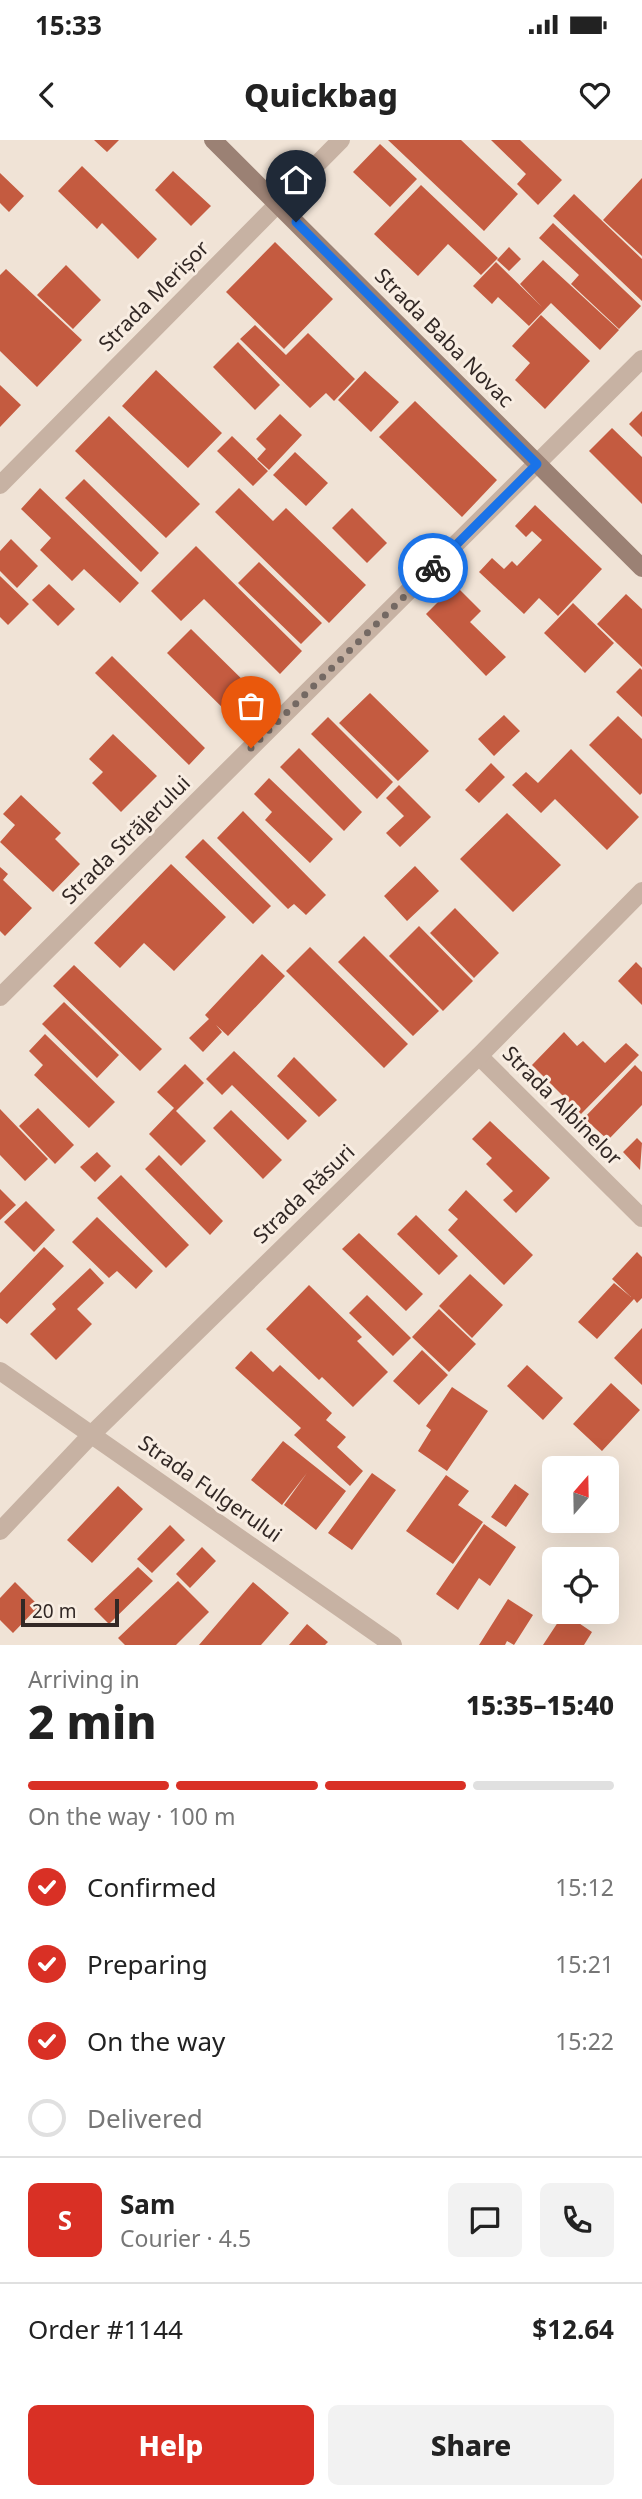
<!DOCTYPE html>
<meta charset="utf-8">
<style>
:root{--surface:#fff;--page:#f2f2f2;--text:#222;--muted:#767676;--line:#e0e0e0;--accent:#d93025}
body{margin:0;font-family:"Noto Sans",sans-serif;background:var(--page);color:var(--text);height:100vh;display:flex;flex-direction:column;font-size:26px;white-space:nowrap}
*{box-sizing:border-box;margin:0}
p{font-size:23px;color:var(--muted)}
.icon{flex:none;width:38px;height:38px;fill:none;stroke:currentColor;stroke-width:2;stroke-linecap:round;stroke-linejoin:round}
.map{position:relative;height:1505px;overflow:hidden}
.side{display:flex;flex-direction:column;background:var(--surface);flex:1}
.side>*{flex:none}
.needle{width:46px;rotate:20deg}
.buttons{position:absolute;left:542px;top:1316px;display:grid;gap:14px}
.buttons a{display:grid;place-items:center;width:77px;height:77px;border-radius:10px;background:var(--surface);box-shadow:0 7px 28px #0002;font-size:35px}
.scale{position:absolute;left:21px;bottom:18px;width:98px;box-sizing:border-box;padding-left:7px;border:4px solid #322825;border-top:0;font-size:19px;line-height:24px;white-space:nowrap;color:#322825;-webkit-text-stroke:5px #f8ede2;paint-order:stroke}
.pin{position:absolute;display:grid;place-items:center;width:60px;height:60px;color:#fff;margin:-72px -30px;border-radius:50% 50% 50% 0;rotate:-45deg;box-shadow:0 0 7px #0007}
.pin .icon{rotate:45deg}
.courier{position:absolute;display:grid;place-items:center;width:70px;height:70px;margin:-35px;border:5px solid #1a73e8;border-radius:50%;background:#fff;color:#222;box-shadow:0 2px 9px #0007}
.summary em{font-style:normal;font-weight:800}
.summary div{display:flex;flex-direction:column-reverse}
.summary{display:flex;align-items:center;justify-content:space-between;height:119px;padding:0 28px}
h1{font-size:46px;font-weight:800;line-height:52px}
.bar{display:grid;grid-template-columns:repeat(4,1fr);gap:10px 7px;align-content:center;height:84px;padding:0 28px}
.bar i{height:9px;border-radius:5px;background:var(--line)}
.bar .active{background:var(--accent)}
.bar p{grid-column:span 4}
.line{display:flex;align-items:center;gap:18px;padding:0 28px;border-top:2px solid var(--line)}
.line div{flex:1}
.round{display:grid;place-items:center;flex:none;width:74px;height:74px;border-radius:10px;background:var(--page)}
ol{padding:0 28px;list-style:none}
li{display:flex;align-items:center;gap:21px;height:77px}
li p{margin-inline-start:auto}
li .icon{padding:7px;border-radius:50%;background:var(--accent);color:#fff;stroke-width:4}
li:last-child{color:var(--muted)}
li i{width:38px;height:38px;border:4px solid var(--line);border-radius:50%}
.action{display:flex;gap:14px;margin-top:auto;padding:14px 28px}
.action a{flex:1;height:80px;border-radius:10px;background:var(--accent);color:#fff;font-size:28px;font-weight:800;line-height:80px;text-align:center}
.action a+a{background:var(--page);color:var(--text)}
.status{display:flex;justify-content:space-between;align-items:center;height:49px;padding:0 35px;background:var(--surface);direction:ltr}
.status svg{height:19px;fill:currentColor}
header{display:flex;justify-content:space-between;align-items:center;height:91px;padding:0 28px;background:var(--surface);font-size:32px;font-weight:800}
.map>svg:first-child{display:block}
.building{fill:#c45b40}
.lines{fill:none;stroke-linecap:round;stroke-linejoin:round}
.minor{stroke:#c7b2a3;stroke-width:18}
.tertiary{stroke:#c7b2a3;stroke-width:18}
.secondary{stroke:#9b8174;stroke-width:18}
.done{stroke:#746963;stroke-width:7;stroke-dasharray:0 12.6}
.route{stroke:#1a73e8;stroke-width:9}
.labels{text-anchor:middle;stroke-width:6;stroke-linejoin:round;paint-order:stroke}
.street-label{font-size:21px;fill:#322825;stroke:#f8ede2}
</style>
<div class="status"><b>15:33</b><svg viewBox="0 0 49 12"><path d="M0 12V9h3v3zM5 12V6h3v6zM10 12V3h3v9zM15 12V0h3v12zM26 1h20v11H26zM47 4h2v5h-2z"/></svg></div>
<header><svg class="icon" aria-label="back" viewBox="0 0 24 24"><path d="M15 5l-7 7 7 7"/></svg>Quickbag<svg class="icon" aria-label="heart" viewBox="0 0 24 24"><path d="M12 20l-8-8c-3-5 5-10 8-4 3-6 11-1 8 4z"/></svg></header>
<div class="map">
<svg width="642" height="1505" viewBox="0 0 642 1505">
<rect width="100%" height="100%" fill="#f0e3d6"/>
<path class="building" d="M94 0H119L107 12Z
M388 0H461L518 54 484 91Z
M491 0H520L562 40 538 65 517 44 526 34Z
M380 4 417 39 390 67 353 32Z
M82 26 157 99 138 119 102 83 97 89 58 51Z
M173 31 211 66 191 86 155 50Z
M0 33 24 56 9 72 0 63Z
M642 38V116L603 80Z
M421 45 498 118 481 135 448 104 418 136 374 94Z
M574 54 642 119V161L553 76Z
M553 83 641 166 619 189 571 144 579 135 539 98Z
M275 102 333 159 284 209 226 152Z
M509 107 521 119 509 131 497 120Z
M543 120 619 190 600 210 551 163 529 186 498 157 492 164 473 146 496 122 542 167 520 144Z
M66 125 101 160 73 189 37 155Z
M6 129 82 200 37 247 0 211V135Z
M541 175 590 221 545 269 515 240 530 223 512 206Z
M255 185 286 215 308 193 355 239 334 261 326 253 310 268 240 199Z
M238 202 280 245 255 270 213 227Z
M156 230 222 293 188 328 122 266Z
M365 231 399 262 371 292 338 260Z
M0 245 21 265 0 287Z
M415 261 497 340 462 377 379 297Z
M642 271V297L629 284Z
M280 274 302 295 269 330 257 319 266 309 256 299Z
M109 276 200 364 166 398 75 311Z
M612 288 642 317V364L589 311Z
M232 296 268 331 253 346 217 311Z
M295 312 328 343 306 366 273 335Z
M84 339 159 413 141 432 65 358Z
M40 348 139 443 120 463 84 429 72 441 40 410 51 398 21 369Z
M239 348 273 381 286 368 366 445 329 483 215 372Z
M535 365 602 429 558 476 539 458 524 474 479 432 492 418 504 429 512 421 517 426 542 400 532 391 526 397 515 386Z
M352 368 387 403 367 423 332 388Z
M11 399 38 426 17 448 0 431V411Z
M196 406 302 511 280 534 204 459 181 481 151 451Z
M259 422 322 483 301 504 238 443Z
M0 436 29 464 8 485 0 477Z
M49 444 75 469 58 486 32 460Z
M455 445 481 471 470 482 506 517 486 536 426 474Z
M626 454 642 469V527L597 484Z
M573 463 614 503 585 533 544 493Z
M191 489 258 555 234 579 167 513Z
M112 516 205 608 189 625 95 533Z
M640 528 642 530V577L616 552Z
M370 553 429 611 398 641 339 583Z
M504 575 520 591 494 616 478 599Z
M618 576 642 599V653L640 655 589 605Z
M328 577 393 642 377 659 311 594Z
M113 594 157 636 121 672 92 643 103 632 89 619Z
M299 608 362 672 344 691 280 627Z
M571 609 639 677 607 710 555 659 541 673 512 645 526 632 538 643Z
M491 623 505 637 479 663 465 650Z
M269 638 333 699 310 723 265 680 272 672 254 654Z
M399 645 431 677 400 707 386 693 404 676 386 658Z
M21 655 61 693 55 699 80 724 53 752 0 702 15 685 3 674Z
M243 671 326 755 306 775 294 764 288 769 217 698Z
M507 673 561 725 513 772 460 719Z
M203 699 271 766 253 784 185 717Z
M171 724 226 777 174 831 144 803 120 828 94 803Z
M415 726 439 751 407 781 384 756Z
M0 727 8 734 3 740 32 768 5 796 0 791Z
M455 768 499 813 474 838 430 793Z
M419 786 473 841 443 871 389 816Z
M364 796 439 871 413 896 338 822Z
M310 807 408 904 384 928 286 831Z
M262 814 285 836 228 896 216 885 222 892 203 912 189 898 209 879 205 875Z
M636 822 642 828V865L618 841Z
M74 825 162 909 140 931 53 846Z
M64 862 119 915 97 938 42 884Z
M564 892 577 906 583 901 605 923 626 903 639 915 581 974 532 925Z
M45 894 115 962 89 988 34 935 43 925 29 911Z
M234 911 307 981 288 1000 232 945 222 955 206 939Z
M294 917 337 960 319 977 277 936Z
M185 924 204 943 176 971 206 1001 181 1026 149 994 174 968 157 952Z
M635 925 642 932V965L608 1000 584 978Z
M38 968 74 1005 55 1024 19 986Z
M0 969 48 1019 25 1041 0 1015Z
M231 970 282 1020 263 1039 213 988Z
M490 981 550 1038 516 1073 503 1060 513 1051 486 1024 492 1018 472 999Z
M637 998 642 1003 640 1030 623 1012Z
M97 1012 111 1026 95 1042 80 1027Z
M159 1015 223 1081 210 1095 145 1029Z
M121 1035 189 1105 166 1128 97 1058Z
M0 1049 16 1065 0 1080Z
M466 1050 533 1115 504 1145 448 1090 458 1079 448 1070Z
M26 1061 55 1090 34 1112 4 1082Z
M416 1075 458 1116 439 1135 397 1094Z
M97 1077 153 1131 136 1149 117 1131 109 1138 72 1102Z
M359 1093 423 1154 406 1171 342 1109Z
M44 1107 64 1126 7 1184 0 1178V1153Z
M637 1112 642 1117V1158L637 1163 634 1159 597 1199 578 1182 614 1143 631 1157 612 1139Z
M90 1128 104 1143 77 1169 92 1184 56 1220 30 1194 56 1169 52 1164Z
M470 1134 503 1165 472 1198 439 1166Z
M309 1145 362 1197 357 1201 388 1232 353 1267 322 1237 319 1240 266 1189Z
M367 1155 411 1198 393 1216 349 1173Z
M439 1169 476 1204 449 1232 412 1197Z
M642 1188V1245L614 1218Z
M422 1210 448 1235 419 1265 393 1241Z
M251 1211 273 1232 280 1225 332 1273 326 1280 346 1297 337 1307 363 1331 350 1346 294 1295 301 1288 235 1228Z
M527 1225 563 1258 543 1280 507 1246Z
M611 1243 640 1270 602 1311 573 1284Z
M452 1247 488 1271 447 1331 418 1311 431 1290 426 1286Z
M283 1301 346 1351 316 1390 284 1365 307 1333 282 1365 251 1340Z
M372 1333 396 1350 352 1410 328 1393Z
M446 1335 469 1351 458 1365 483 1382 453 1424 406 1391Z
M515 1344 529 1354 506 1387 491 1377Z
M118 1346 143 1369 92 1423 67 1400Z
M484 1384 516 1407 490 1446 479 1438 458 1470 436 1454Z
M170 1385 185 1400 152 1433 137 1419Z
M202 1407 216 1421 190 1448 176 1434Z
M138 1427 153 1441 109 1484 94 1469Z
M178 1441 209 1472 176 1505H125L118 1498Z
M15 1442 39 1466 13 1493 0 1480V1458Z
M253 1442 289 1473 261 1505H199Z
M508 1459 533 1475 514 1505 507 1501 505 1505H479Z
M564 1473 592 1492 584 1505H543Z
M307 1484 328 1502 325 1505H289Z"/>
<g class="lines">
<path class="minor" d="M0 345 341 0
M0 857 642 219
M479 916 642 1078"/>
<path class="tertiary" d="M0 1231 393 1505
M0 1391 92 1294 479 916 642 751"/>
<path class="secondary" d="M213 0 642 428"/>
</g>
<g class="lines">
<path class="done" d="M251 608 433 428"/>
<path class="route" d="M296 82 537 324 433 428"/>
</g>
<g class="labels">
<g class="street-label">
<text transform="translate(154 156) rotate(-45)" y="7">Strada Merișor</text>
<text transform="translate(444 198) rotate(45)" y="7">Strada Baba Novac</text>
<text transform="translate(126 700) rotate(-45)" y="7">Strada Străjerului</text>
<text transform="translate(562 966) rotate(45)" y="7">Strada Albinelor</text>
<text transform="translate(304 1054) rotate(-44)" y="7">Strada Răsuri</text>
<text transform="translate(210 1349) rotate(35)" y="7">Strada Fulgerului</text>
</g>
</g>
</svg>
<div class="buttons">
<a><svg class="needle" viewBox="-14 -14 28 28"><path d="M0-13l5 13h-10z" fill="#e53935"/><path d="M0 13l5-13h-10z" fill="#767676"/></svg></a>
<a><svg class="icon" aria-label="locate" viewBox="0 0 24 24"><circle cx="12" cy="12" r="6"/><path d="M12 2v4M12 18v4M2 12h4M18 12h4"/></svg></a>
</div>
<div class="scale">20 m</div>
<div class="pin" style="left:251px;top:608px;background:#ea580c"><svg class="icon" aria-label="bag" viewBox="0 0 24 24"><path d="M5 8h14l-1 12H6zM9 8a3 3 0 0 1 6 0"/></svg></div>
<div class="pin" style="left:296px;top:82px;background:#1f2937"><svg class="icon" aria-label="home" viewBox="0 0 24 24"><path d="M3 11l9-7 9 7M6 9v11h12V9"/></svg></div>
<div class="courier" style="left:433px;top:428px"><svg class="icon" aria-label="bike" viewBox="0 0 24 24"><circle cx="6" cy="16" r="4"/><circle cx="18" cy="16" r="4"/><path d="M6 16l4-8h5l3 8M10 8l3 8H6M13 5h3"/></svg></div>
</div>
<section class="side">
<div class="summary"><div><h1>2 min</h1><p>Arriving in</p></div><em>15:35–15:40</em></div>
<div class="bar"><i class="active"></i><i class="active"></i><i class="active"></i><i></i><p>On the way · 100 m</p></div>
<ol>
<li><svg class="icon" aria-label="check" viewBox="0 0 24 24"><path d="M5 12l5 5 9-10"/></svg>Confirmed<p>15:12</p></li>
<li><svg class="icon" aria-label="check" viewBox="0 0 24 24"><path d="M5 12l5 5 9-10"/></svg>Preparing<p>15:21</p></li>
<li><svg class="icon" aria-label="check" viewBox="0 0 24 24"><path d="M5 12l5 5 9-10"/></svg>On the way<p>15:22</p></li>
<li><i></i>Delivered</li>
</ol>
<div class="line" style="height:126px"><b class="round" style="background:var(--accent);color:#fff">S</b><div><b>Sam</b><p>Courier · 4.5</p></div><a class="round"><svg class="icon" aria-label="chat" viewBox="0 0 24 24"><path d="M4 5h16v11H9l-5 4z"/></svg></a><a class="round"><svg class="icon" aria-label="phone" viewBox="0 0 24 24"><path d="M5 4h4l2 5-3 2q2 4 5 5l2-3 5 2v4C11 20 4 13 5 4z"/></svg></a></div>
<div class="line" style="height:91px"><div>Order #1144</div><b>$12.64</b></div>
<div class="action"><a>Help</a><a>Share</a></div>
</section>
